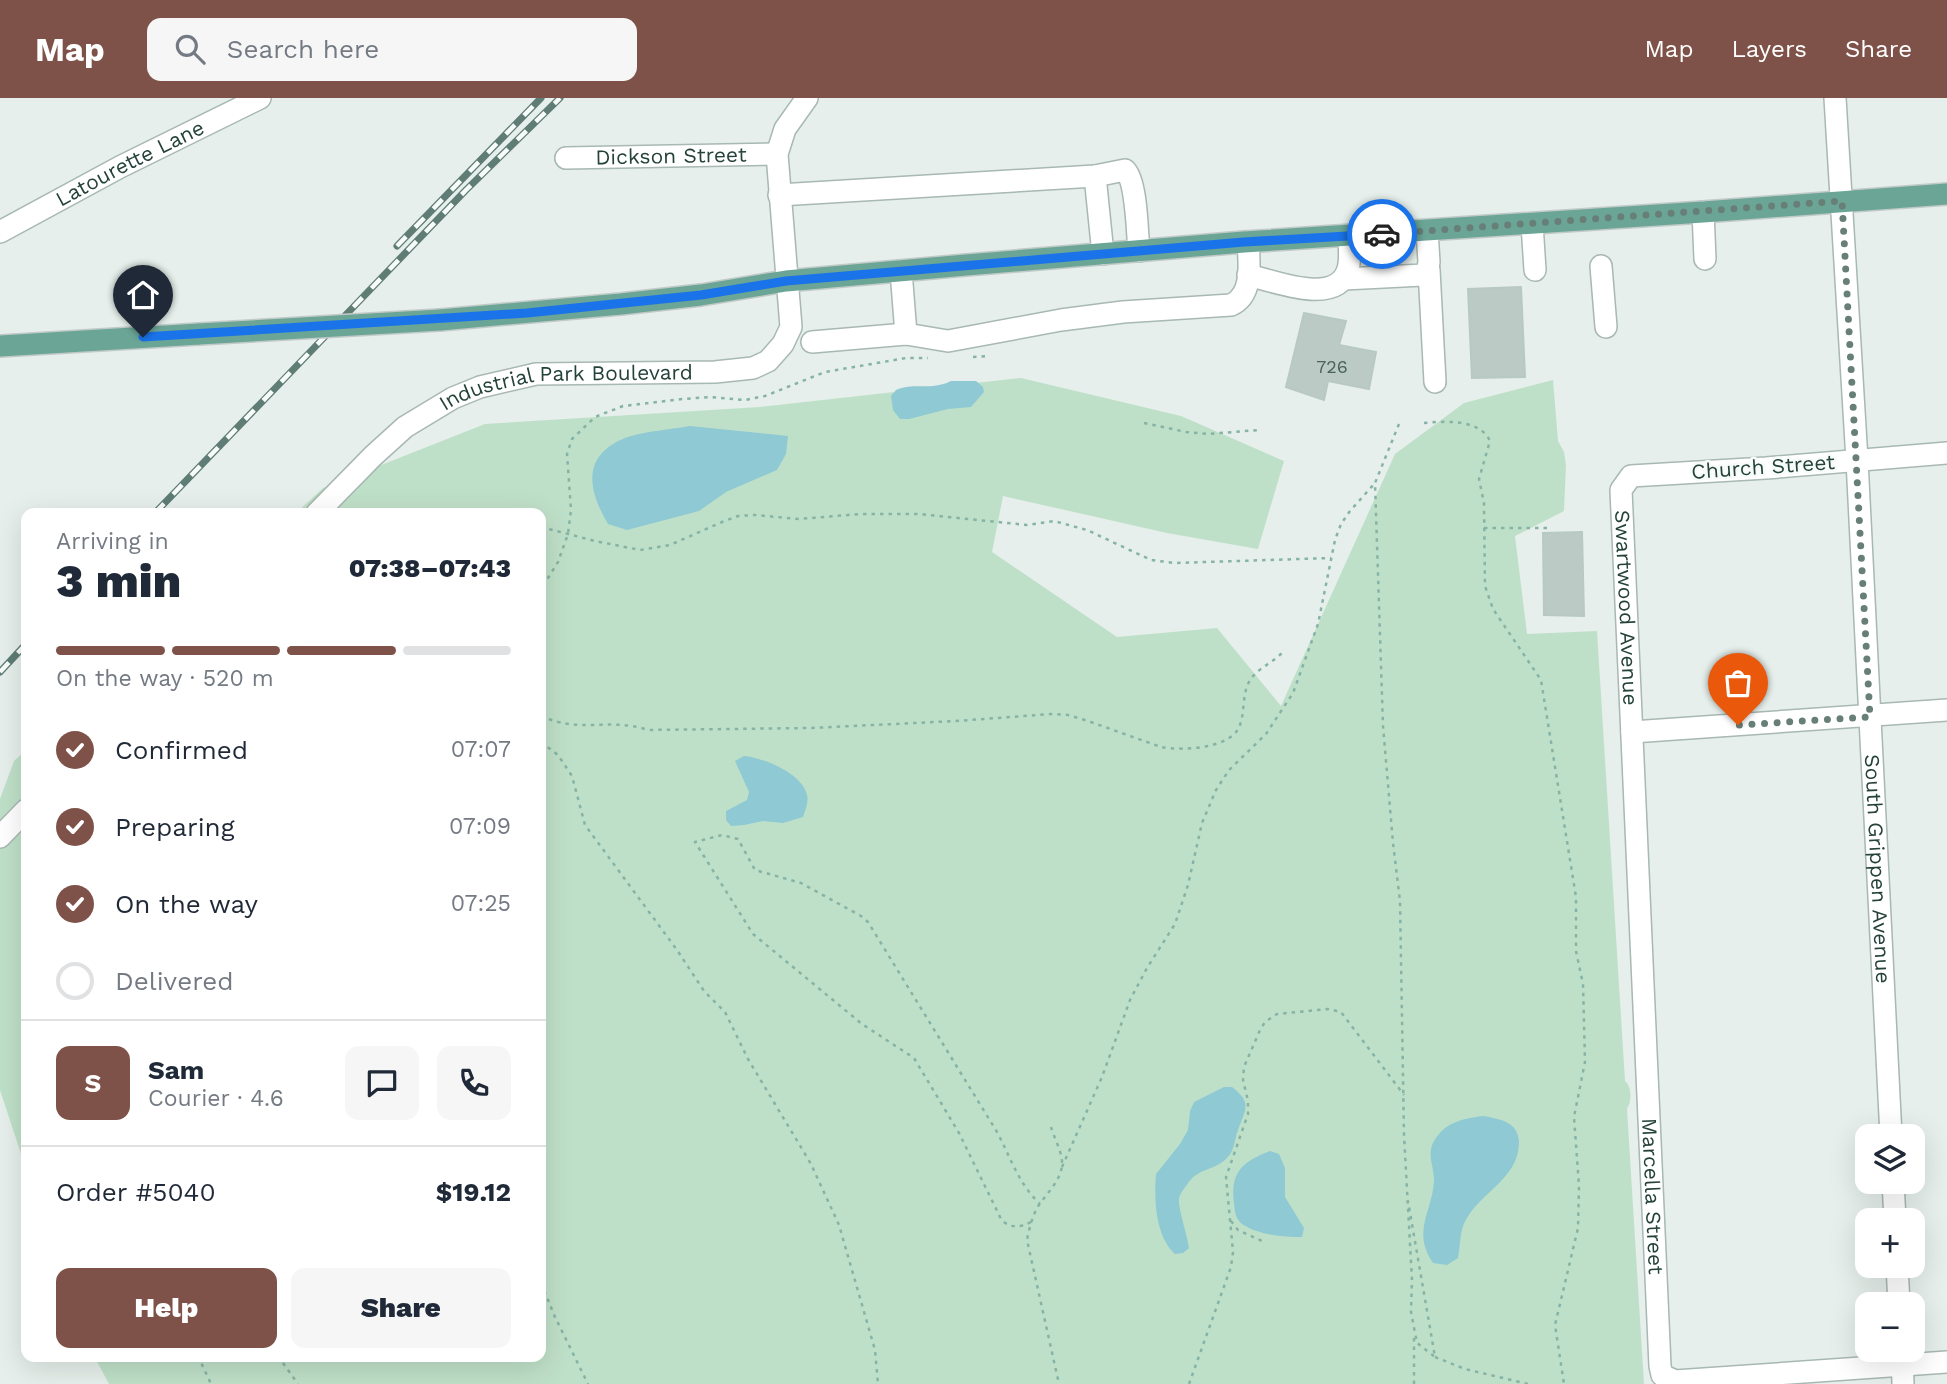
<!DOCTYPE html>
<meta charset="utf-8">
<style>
:root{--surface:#fff;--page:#f6f6f7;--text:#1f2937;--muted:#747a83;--line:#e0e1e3;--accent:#7f5249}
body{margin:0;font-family:"Work Sans",sans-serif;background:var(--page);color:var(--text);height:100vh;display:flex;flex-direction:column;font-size:26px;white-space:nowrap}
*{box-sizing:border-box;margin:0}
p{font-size:23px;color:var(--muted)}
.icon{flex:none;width:38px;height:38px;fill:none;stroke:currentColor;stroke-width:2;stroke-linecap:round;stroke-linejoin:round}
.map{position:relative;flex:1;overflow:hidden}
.side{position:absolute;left:21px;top:410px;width:525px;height:854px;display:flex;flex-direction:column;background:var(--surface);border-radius:14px;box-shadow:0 7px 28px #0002}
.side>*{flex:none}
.fabs{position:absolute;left:1855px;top:1026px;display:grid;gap:14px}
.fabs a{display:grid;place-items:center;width:70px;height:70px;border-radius:14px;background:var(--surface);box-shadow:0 7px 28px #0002;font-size:35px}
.pin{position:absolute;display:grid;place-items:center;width:60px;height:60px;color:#fff;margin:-72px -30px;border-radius:50% 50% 50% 0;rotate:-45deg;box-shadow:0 0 7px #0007}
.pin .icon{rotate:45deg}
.courier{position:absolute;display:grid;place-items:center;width:70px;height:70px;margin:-35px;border:5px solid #1a73e8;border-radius:50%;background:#fff;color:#222;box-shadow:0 2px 9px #0007}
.overview em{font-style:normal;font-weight:800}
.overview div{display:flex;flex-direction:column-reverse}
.overview{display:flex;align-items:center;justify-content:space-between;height:119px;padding:0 35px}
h1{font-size:46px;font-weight:800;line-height:52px}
.bar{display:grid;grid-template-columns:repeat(4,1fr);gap:10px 7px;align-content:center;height:84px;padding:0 35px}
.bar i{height:9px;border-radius:5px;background:var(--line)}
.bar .on{background:var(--accent)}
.bar p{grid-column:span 4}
.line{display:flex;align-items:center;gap:18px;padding:0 35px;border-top:2px solid var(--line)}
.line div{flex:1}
.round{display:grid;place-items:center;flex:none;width:74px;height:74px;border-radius:14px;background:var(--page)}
ol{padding:0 35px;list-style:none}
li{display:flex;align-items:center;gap:21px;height:77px}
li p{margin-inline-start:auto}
li .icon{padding:7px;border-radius:50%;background:var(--accent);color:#fff;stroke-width:4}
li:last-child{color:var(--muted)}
li i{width:38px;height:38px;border:4px solid var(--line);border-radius:50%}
.primary-button{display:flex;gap:14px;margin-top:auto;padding:14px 35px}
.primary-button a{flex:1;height:80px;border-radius:14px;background:var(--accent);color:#fff;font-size:28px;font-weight:800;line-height:80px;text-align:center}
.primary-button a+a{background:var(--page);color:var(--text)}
header{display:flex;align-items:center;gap:42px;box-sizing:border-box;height:98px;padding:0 35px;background:var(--accent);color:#fff}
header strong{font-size:33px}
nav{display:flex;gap:38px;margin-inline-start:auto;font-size:24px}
.search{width:490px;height:63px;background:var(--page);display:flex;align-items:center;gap:18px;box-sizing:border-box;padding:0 24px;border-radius:14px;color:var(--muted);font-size:26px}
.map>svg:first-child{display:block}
.green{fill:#bfe0c8}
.water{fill:#8ec9d4}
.building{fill:#bbcac4;stroke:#b8c9c2;stroke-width:2}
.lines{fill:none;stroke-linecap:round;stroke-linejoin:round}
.minor-casing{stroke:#a8b8b2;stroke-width:24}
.major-casing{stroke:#c2cac8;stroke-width:24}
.path{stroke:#86b3a5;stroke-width:2.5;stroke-dasharray:3.5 5;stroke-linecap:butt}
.minor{stroke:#fff;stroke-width:21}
.major{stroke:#6aa596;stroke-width:21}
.rail-casing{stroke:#5f7d75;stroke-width:7}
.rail{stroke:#f7fbf9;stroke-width:4.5;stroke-dasharray:13;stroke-linecap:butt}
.major-bridge-casing{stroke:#c2cac8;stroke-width:24;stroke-linecap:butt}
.major-bridge{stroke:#6aa596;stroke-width:21}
.done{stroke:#687f78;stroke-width:7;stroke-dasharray:0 12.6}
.route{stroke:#1a73e8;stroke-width:9}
.labels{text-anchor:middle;stroke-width:5;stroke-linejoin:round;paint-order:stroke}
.number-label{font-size:18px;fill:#4a645c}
.street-label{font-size:21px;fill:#24423a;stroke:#f7fbf9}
</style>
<header>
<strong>Map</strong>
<div class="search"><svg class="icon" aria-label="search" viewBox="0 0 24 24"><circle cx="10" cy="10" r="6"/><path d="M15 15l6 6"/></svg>Search here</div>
<nav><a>Map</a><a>Layers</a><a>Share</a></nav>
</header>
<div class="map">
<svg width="1947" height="1286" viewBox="0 0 1947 1286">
<rect width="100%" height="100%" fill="#e6efeb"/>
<path class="green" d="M1021 280 1181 318 1284 363 1258 451 1167 435 1003 398 992 454 1117 539 1217 530 1281 608 1395 356 1464 305 1553 282 1558 343 1564 354 1566 367 1564 413 1515 438 1527 536 1597 533 1625 983C1632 989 1632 1003 1627 1011L1644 1286H109L94 1258H541V415H296L323 390 485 326 760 309Z
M26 652V1071L0 992V701L14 663Z"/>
<path class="water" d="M951 283H976L983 289 984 294 971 309 948 311 909 321H900L893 312 891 298 896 292C914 284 931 293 951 283Z
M690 328 788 338 786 356 777 372 726 394 699 413 627 432 608 426C588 392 581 358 625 340 640 334 673 331 690 328Z
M744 658C764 660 802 675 807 697 809 705 805 712 803 719L783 725 763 723 744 727 731 728 726 722V713L747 702 749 694 735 663Z
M1224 989H1232C1253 1005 1245 1012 1238 1032 1234 1042 1235 1053 1226 1061 1212 1074 1198 1069 1186 1088 1183 1092 1179 1097 1179 1102 1178 1109 1188 1140 1189 1150L1183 1155 1175 1156C1155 1138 1154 1101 1156 1076L1180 1046 1188 1032 1190 1013 1194 1004Z
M1483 1018C1499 1021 1518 1023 1519 1044 1519 1083 1476 1095 1463 1128 1460 1137 1460 1150 1458 1160L1447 1167 1433 1165C1411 1133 1433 1113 1434 1082 1434 1069 1427 1057 1433 1045 1444 1024 1462 1021 1483 1018Z
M1270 1053 1279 1056 1285 1070V1099L1304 1130 1302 1139C1283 1139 1258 1137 1242 1126 1235 1120 1235 1114 1234 1106 1230 1074 1242 1064 1270 1053Z"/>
<path class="building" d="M1521 189 1525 279 1472 280 1468 191Z
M1304 215 1346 223 1339 247 1376 254 1369 291 1328 283 1324 302 1286 289Z
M1582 434 1584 518 1544 517 1543 435Z"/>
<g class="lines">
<defs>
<g id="minor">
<path id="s1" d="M1835 0 1857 362 1891 1038"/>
<path id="s2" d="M566 60 777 56"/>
<path d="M1095 78 1103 156"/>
<path d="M779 97 1095 78 1125 72C1137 84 1137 134 1139 153"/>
<path d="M1703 114 1705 161"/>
<path d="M1532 126 1535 172"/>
<path id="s3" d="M0 134 120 69 260 0"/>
<path d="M1601 168 1606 229"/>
<path d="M1429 172 1435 284"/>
<path d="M901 173 906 236"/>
<path d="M1248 177C1275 183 1337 209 1348 171 1351 161 1349 149 1349 138"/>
<path d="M1344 181 1423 177 1427 175 1429 164 1427 133"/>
<path d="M812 244 906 236 948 243 1061 222 1123 214 1231 207C1254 197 1249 164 1248 144"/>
<path id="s4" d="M1947 355 1766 370 1631 378 1621 392 1660 1268 1662 1277 1675 1283 1947 1264"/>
<path id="s5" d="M317 415 373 358 405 329 453 300 480 289 536 276 715 274 753 270 768 263 783 246 791 229 777 56 785 31 807 0"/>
<path d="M1632 634 1947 612"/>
<path d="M0 739 26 712"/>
<path d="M1893 1083 1895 1122"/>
<path d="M1897 1167 1899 1206"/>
<path d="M1902 1251 1903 1286"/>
</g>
<path id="major" d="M440 222 621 206 701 197 786 183 966 167 1244 144 1703 114 1947 96
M0 248 199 236"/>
</defs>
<use href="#minor" class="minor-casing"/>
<use href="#major" class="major-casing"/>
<path class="path" d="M973 259 990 258
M1144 325 1186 334 1208 336 1259 332
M1424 325C1445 323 1480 321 1490 343L1479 381 1484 405 1485 488 1493 511 1541 582 1576 799V853L1583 886 1585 964 1574 1019 1579 1088 1578 1130 1555 1227 1564 1286
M1399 326 1375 385 1383 628 1393 745 1400 803 1404 1037 1412 1182 1411 1214 1417 1245 1435 1259 1408 1103
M541 429 595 443 640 452 670 447 722 424 738 418 755 417 799 421 860 416H919L1027 427 1054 423 1087 432 1151 462 1175 465 1331 460
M1484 430H1549
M541 486 548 480 558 464 568 436 571 412 567 356 572 341 595 319 623 308 682 301 710 299 745 302 765 298 825 274 906 260H928
M541 618C581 636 610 619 648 632L811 630 956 623 1051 616 1068 617 1088 623 1161 649C1182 653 1232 651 1240 627 1245 613 1242 597 1249 584 1255 572 1272 565 1282 555
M541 644 558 657 572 678 585 727 677 852 704 893 725 914 748 961 811 1066 839 1127 875 1252 878 1286
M1051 1029C1054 1040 1063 1055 1062 1067 1061 1083 1045 1097 1037 1110 1032 1120 1029 1131 1027 1142L1059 1286
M1062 1069 1102 979 1130 902 1147 870 1175 826 1188 787 1202 725 1216 692 1229 672 1266 636 1293 595 1318 526 1335 442 1341 426 1350 413 1375 385
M1231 1123 1238 1132 1262 1143
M1031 1124C1019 1130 1013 1130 1002 1123L959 1035 914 960 862 926 753 836 695 744 722 737 738 741 755 772 801 785 861 818 868 824 997 1034C1011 1060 1018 1085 1040 1106
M541 1185 555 1219 588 1286
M198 1258 211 1286
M278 1258 298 1286
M1435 1259 1465 1271 1528 1286
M1189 1286 1231 1169 1233 1154 1226 1079 1248 1016V1003L1243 982 1244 969 1260 932 1265 924 1277 916 1328 911 1341 914 1404 997
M1414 1286V1239"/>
<use href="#minor" class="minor"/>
<use href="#major" class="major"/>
<defs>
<path id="rail" d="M397 148 541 0
M155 415 466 92 560 0
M0 574 26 546"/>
</defs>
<use href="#rail" class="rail-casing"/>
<use href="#rail" class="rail"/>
<defs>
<path id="major-bridge" d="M199 236 440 222"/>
</defs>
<use href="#major-bridge" class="major-bridge-casing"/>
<use href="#major-bridge" class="major-bridge"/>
</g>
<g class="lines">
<path class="done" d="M1382 136 1842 103 1870 619 1738 627"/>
<path class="route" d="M143 239 527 215 701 197 786 183 1244 144 1382 136"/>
</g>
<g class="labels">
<g class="number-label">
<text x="1332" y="275">726</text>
</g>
<g class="street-label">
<text dy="7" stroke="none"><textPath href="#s2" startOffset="105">Dickson Street</textPath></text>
<text dy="7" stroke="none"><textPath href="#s3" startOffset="147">Latourette Lane</textPath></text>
<text dy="7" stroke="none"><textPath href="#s5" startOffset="294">Industrial Park Boulevard</textPath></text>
<text transform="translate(1763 369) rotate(-4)" y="7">Church Street</text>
<text dy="7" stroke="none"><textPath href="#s4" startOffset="452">Swartwood Avenue</textPath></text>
<text dy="7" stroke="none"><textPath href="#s1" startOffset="772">South Grippen Avenue</textPath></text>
<text dy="7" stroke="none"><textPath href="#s4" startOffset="1041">Marcella Street</textPath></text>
</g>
</g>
</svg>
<div class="fabs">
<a><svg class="icon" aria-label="layers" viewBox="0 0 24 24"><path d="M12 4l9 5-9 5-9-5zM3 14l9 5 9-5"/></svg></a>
<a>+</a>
<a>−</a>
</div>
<div class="pin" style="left:1738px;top:627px;background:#ea580c"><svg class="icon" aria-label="bag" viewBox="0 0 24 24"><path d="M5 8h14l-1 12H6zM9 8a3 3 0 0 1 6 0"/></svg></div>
<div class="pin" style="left:143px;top:239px;background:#1f2937"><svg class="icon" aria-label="home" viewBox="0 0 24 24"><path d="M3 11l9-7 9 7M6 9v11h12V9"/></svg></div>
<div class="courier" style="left:1382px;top:136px"><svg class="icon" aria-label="car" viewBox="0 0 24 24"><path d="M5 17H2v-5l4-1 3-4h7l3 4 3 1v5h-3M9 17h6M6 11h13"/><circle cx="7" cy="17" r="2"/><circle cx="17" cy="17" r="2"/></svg></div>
<section class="side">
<div class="overview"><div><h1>3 min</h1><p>Arriving in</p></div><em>07:38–07:43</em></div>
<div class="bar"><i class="on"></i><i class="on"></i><i class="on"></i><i></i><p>On the way · 520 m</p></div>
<ol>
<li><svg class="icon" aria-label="check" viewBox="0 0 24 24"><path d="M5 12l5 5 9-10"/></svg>Confirmed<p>07:07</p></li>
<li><svg class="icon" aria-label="check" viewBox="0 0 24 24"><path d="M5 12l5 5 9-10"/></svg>Preparing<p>07:09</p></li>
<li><svg class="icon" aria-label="check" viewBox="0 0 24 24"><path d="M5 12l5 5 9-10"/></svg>On the way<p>07:25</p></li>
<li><i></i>Delivered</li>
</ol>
<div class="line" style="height:126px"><b class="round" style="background:var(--accent);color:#fff">S</b><div><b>Sam</b><p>Courier · 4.6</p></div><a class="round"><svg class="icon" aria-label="chat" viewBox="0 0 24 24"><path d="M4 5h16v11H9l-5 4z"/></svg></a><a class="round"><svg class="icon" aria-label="phone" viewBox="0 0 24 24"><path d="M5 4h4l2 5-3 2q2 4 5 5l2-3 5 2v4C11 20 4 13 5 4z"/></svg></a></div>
<div class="line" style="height:91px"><div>Order #5040</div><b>$19.12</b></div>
<div class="primary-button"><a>Help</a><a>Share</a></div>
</section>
</div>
